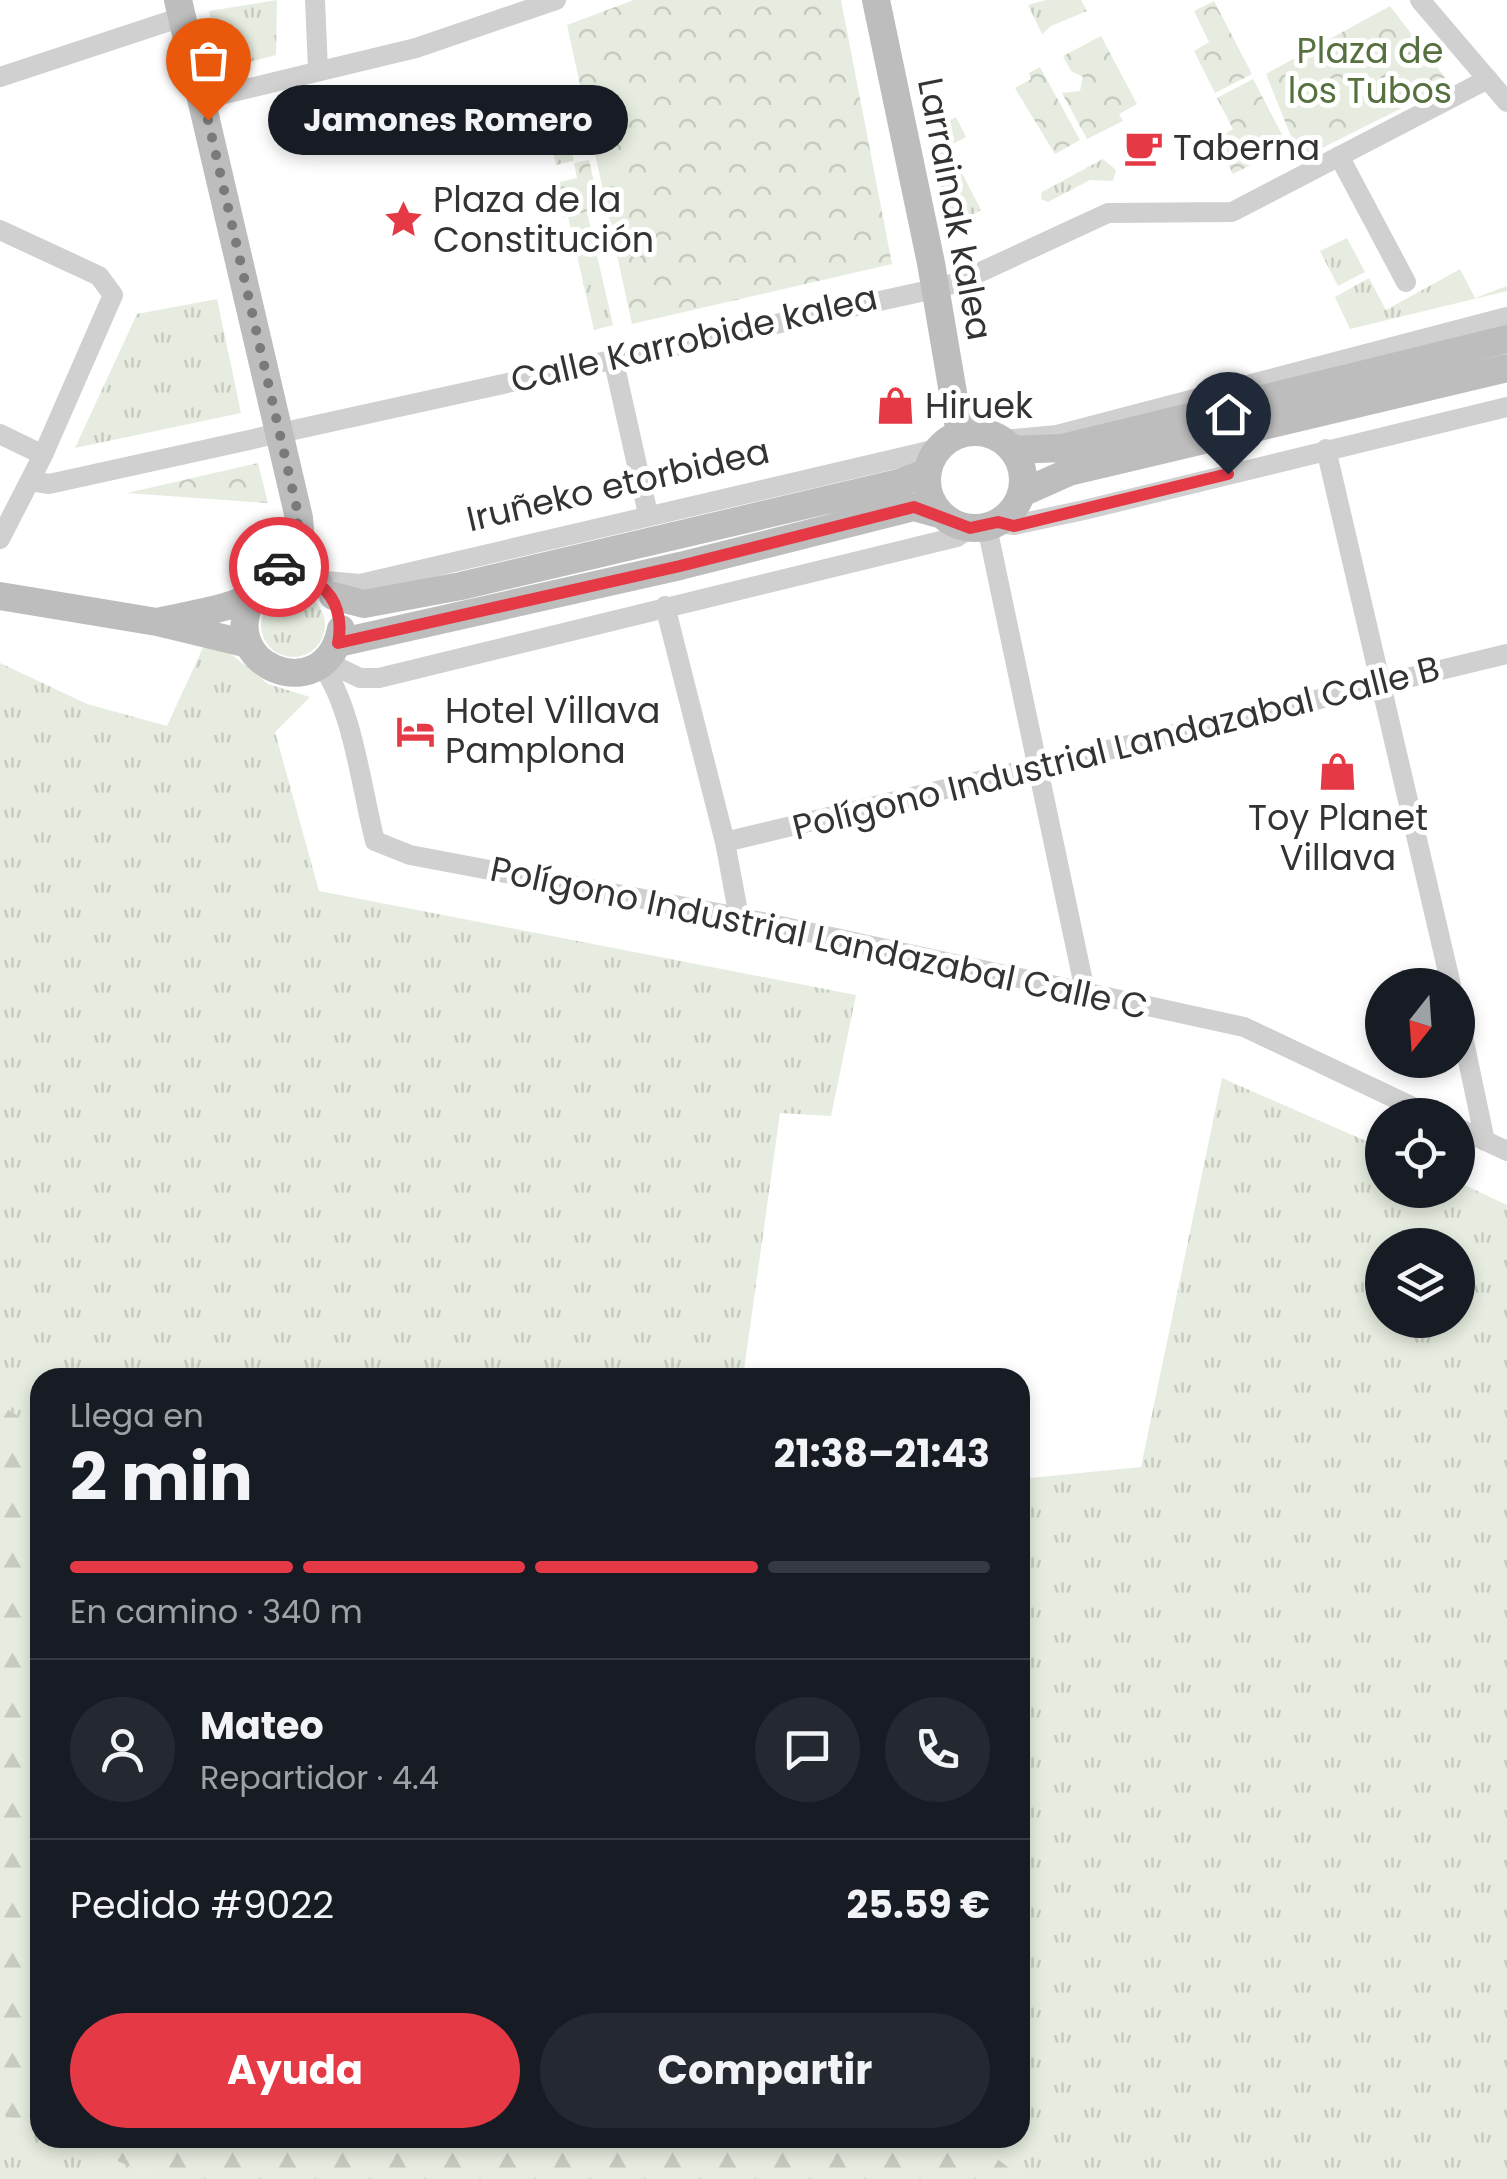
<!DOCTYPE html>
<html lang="es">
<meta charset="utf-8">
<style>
:root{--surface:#171b24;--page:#242831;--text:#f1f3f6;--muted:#9ea1a6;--line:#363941;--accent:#e63946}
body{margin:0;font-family:Poppins,sans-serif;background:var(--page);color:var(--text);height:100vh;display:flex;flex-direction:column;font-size:38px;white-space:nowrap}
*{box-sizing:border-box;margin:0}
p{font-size:32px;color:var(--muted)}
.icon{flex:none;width:55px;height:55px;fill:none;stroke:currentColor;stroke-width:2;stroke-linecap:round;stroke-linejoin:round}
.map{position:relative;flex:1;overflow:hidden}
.sheet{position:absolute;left:30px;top:1368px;width:1000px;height:780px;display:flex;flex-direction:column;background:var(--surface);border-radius:30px;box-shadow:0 5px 15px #0003}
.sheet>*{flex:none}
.needle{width:65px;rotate:197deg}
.controls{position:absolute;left:1365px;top:968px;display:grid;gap:20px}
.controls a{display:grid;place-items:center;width:110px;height:110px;border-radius:50%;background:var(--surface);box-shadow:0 5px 15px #0003;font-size:50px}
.pin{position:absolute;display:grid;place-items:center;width:85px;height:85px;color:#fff;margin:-102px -42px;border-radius:50% 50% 50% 0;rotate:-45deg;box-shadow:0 0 10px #0007}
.pin .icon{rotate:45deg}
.courier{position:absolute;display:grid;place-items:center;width:100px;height:100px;margin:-50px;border:8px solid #e63946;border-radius:50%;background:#fff;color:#222;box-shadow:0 2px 12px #0007}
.bubble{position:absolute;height:70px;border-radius:35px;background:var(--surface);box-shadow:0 5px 15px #0003;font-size:32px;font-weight:700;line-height:70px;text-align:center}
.overview em{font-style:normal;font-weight:700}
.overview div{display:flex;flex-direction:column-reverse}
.overview{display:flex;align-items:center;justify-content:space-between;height:170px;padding:0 40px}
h1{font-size:65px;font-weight:700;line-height:75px}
.bar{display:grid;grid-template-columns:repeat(4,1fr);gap:15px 10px;align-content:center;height:120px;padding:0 40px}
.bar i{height:12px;border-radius:8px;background:var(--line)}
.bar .current{background:var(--accent)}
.bar p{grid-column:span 4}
.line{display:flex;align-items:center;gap:25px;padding:0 40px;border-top:2px solid var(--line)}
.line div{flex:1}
.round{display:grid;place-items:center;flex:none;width:105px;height:105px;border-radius:52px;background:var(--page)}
.cta{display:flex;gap:20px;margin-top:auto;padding:20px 40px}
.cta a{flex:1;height:115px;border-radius:60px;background:var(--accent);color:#fff;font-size:40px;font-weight:700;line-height:115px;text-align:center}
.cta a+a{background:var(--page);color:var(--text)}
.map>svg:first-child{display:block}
.grass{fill:url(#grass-tufts);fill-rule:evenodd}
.forest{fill:url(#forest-firs)}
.park{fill:url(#park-crowns)}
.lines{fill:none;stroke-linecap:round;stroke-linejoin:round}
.street{stroke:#d0d0d0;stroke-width:20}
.secondary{stroke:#bdbdbd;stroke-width:28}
.done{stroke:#7a7a7a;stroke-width:10;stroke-dasharray:0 18}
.route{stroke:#e63946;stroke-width:12}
.labels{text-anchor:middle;stroke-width:10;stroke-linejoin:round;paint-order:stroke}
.park-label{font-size:35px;fill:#56703f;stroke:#fff}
.poi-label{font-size:35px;fill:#333;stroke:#fff;text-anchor:start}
.street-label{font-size:35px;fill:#333;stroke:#fff}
</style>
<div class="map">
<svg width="1507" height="2179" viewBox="0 0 1507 2179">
<defs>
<pattern id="grass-tufts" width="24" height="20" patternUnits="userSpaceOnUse" patternTransform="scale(2.5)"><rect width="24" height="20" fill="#e6ecdf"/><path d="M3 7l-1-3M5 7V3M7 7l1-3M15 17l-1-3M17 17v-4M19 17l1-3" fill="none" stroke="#c6cbc0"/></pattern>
<pattern id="forest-firs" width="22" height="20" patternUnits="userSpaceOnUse" patternTransform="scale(2.5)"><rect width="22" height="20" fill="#e6ecdf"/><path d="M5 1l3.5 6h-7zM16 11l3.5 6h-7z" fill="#c6cbc0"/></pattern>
<pattern id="park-crowns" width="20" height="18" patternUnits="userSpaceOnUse" patternTransform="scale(2.5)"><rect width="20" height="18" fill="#e6ecdf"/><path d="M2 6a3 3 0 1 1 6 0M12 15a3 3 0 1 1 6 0" fill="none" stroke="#c6cbc0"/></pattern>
</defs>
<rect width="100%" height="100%" fill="#fff"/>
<path class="grass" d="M277 0 276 55 219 70 209 11Z
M1046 0H1081L1087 11 1051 26 1042 34 1028 5Z
M561 102 574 161 556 165 543 106Z
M956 117 966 137 943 149 953 168 939 174 930 131Z
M1103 159 1116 170 1113 181 1090 180 1048 202 1041 199 1042 192Z
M962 173 981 210 950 227 940 185Z
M587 212 613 325 594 330 568 216Z
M1347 238 1365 272 1338 286 1320 251Z
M1460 269 1475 298 1507 286V291L1350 329 1335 297 1369 278 1386 310Z
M217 299 241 413 75 448 137 314Z
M261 625a32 32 0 1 1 64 0a32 32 0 1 1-64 0Z
M206 641 226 650 268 684 310 697 275 732 319 891 856 995 831 1116 780 1113 743 1377 40 1378V1429L0 1405V663L87 704 167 726Z
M1222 1078 1382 1148V1190H1458V1182L1507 1205V2179H1024L970 2138H1020V1479L1141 1467ZM1382 1245H1458V1320H1382Z
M0 2114 40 2130V2138H59L162 2179H0Z"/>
<path class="forest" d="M0 1405 40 1429V2130L0 2114Z
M59 2138H970L1024 2179H162Z"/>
<path class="park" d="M634 0H841L892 264 632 324 567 25Z
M1214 1 1252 74 1215 93 1194 51 1209 42 1194 11Z
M1390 6 1450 84 1300 159 1266 74Z
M1101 36 1137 104 1119 114 1123 121 1087 139 1062 93 1080 91 1083 77 1071 71 1063 56Z
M1040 67 1080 140 1055 154 1015 88 1031 79 1029 73Z
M1253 79 1288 146 1233 174 1215 139 1233 129 1217 98Z
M589 160 600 209 564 217 556 183 577 178 574 163Z
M258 463 268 503 127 493Z"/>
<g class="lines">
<path class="street" d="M315 0 318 70
M1420 0 1507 102
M0 77 182 17
M204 99 416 48 556 0
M1339 156 1406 282
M0 230 99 276 113 295 43 455 0 539
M613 358 648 514
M0 434 43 455
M1002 440 1057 435 1507 317
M1326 449 1451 985
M30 481 49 484 934 289 959 282 1108 213 1232 212 1488 79
M998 523 1014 525 1084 510 1507 407
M987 527 1085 991
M314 580 360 584 937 449
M665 606 725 842 739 917
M325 661 360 678H379L957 537 970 528
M321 664C353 708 361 787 375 841L410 855 739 917 1244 1027 1430 1115
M725 842 1507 654
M1458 1013 1485 1141
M1458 1128 1507 1151"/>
<path class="secondary" d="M178 0 299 518 304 577
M876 0 931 263 960 434
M927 480a48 48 0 1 1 96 0a48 48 0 1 1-96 0Z
M1013 450 1062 448 1507 339
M1022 493 1069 472 1507 368
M256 592C208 664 325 712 341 629
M0 596 157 622 248 644
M333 596 364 604 461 586 899 483 926 473
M157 622C183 616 209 612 234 604 265 593 283 562 319 584
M338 643 680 566 914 507 939 514"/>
</g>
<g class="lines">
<path class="done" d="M208 120 299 518 290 554 279 567"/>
<path class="route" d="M279 567 263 585C309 560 348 595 338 643L680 566 914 507 970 528 998 522 1014 526 1228 474"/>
</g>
<defs>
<symbol id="cafe-bare" viewBox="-9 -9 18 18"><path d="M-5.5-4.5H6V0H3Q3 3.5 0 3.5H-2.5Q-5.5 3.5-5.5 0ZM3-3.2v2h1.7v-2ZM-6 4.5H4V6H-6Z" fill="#e63946" stroke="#fff" stroke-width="2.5" paint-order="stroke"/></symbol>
<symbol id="sight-bare" viewBox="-9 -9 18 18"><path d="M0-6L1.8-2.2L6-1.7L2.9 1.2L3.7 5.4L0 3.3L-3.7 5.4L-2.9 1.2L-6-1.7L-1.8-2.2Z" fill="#e63946" stroke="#fff" stroke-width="2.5" paint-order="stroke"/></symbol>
<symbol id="shop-bare" viewBox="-9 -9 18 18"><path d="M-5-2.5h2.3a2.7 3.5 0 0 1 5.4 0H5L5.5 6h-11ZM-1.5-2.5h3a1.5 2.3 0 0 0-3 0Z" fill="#e63946" stroke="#fff" stroke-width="2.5" paint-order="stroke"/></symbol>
<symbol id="hotel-bare" viewBox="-9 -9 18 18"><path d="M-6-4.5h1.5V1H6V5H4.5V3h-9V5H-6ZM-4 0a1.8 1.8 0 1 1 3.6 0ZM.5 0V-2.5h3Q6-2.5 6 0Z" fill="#e63946" stroke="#fff" stroke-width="2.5" paint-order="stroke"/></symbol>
</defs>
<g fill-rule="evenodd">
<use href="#cafe-bare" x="1116" y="120" width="55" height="55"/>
<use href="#sight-bare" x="376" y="192" width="55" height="55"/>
<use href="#shop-bare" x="868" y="378" width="55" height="55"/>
<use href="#hotel-bare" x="388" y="704" width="55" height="55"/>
<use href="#shop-bare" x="1310" y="744" width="55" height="55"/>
</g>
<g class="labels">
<g class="park-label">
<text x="1370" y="63">Plaza de<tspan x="1370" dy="40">los Tubos</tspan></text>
</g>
<g class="poi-label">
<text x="1173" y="160">Taberna</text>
<text x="433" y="212">Plaza de la<tspan x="433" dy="40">Constitución</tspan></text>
<text x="925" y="418">Hiruek</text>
<text x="445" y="723">Hotel Villava<tspan x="445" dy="40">Pamplona</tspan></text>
<text x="1338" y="830" text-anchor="middle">Toy Planet<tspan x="1338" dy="40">Villava</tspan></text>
</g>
<g class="street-label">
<text transform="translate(955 209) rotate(79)" y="12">Larrainak kalea</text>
<text transform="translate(694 339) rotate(-13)" y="12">Calle Karrobide kalea</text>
<text transform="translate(618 485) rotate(-13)" y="12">Iruñeko etorbidea</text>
<text transform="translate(1116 748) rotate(-14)" y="12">Polígono Industrial Landazabal Calle B</text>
<text transform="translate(819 938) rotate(12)" y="12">Polígono Industrial Landazabal Calle C</text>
</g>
</g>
</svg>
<div class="controls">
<a><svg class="needle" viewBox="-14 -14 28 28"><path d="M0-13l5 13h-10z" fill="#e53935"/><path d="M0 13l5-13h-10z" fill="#9ea1a6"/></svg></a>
<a><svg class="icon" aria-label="locate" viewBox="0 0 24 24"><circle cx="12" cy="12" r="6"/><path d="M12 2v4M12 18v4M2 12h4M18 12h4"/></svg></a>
<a><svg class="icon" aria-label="layers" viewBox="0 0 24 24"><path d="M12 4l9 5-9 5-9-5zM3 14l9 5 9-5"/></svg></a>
</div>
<div class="pin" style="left:208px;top:120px;background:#ea580c"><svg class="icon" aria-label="bag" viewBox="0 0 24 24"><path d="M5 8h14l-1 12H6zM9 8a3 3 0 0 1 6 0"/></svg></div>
<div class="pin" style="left:1228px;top:474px;background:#1f2937"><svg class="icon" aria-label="home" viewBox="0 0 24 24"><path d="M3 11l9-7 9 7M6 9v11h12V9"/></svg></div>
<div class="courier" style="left:279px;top:567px"><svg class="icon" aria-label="car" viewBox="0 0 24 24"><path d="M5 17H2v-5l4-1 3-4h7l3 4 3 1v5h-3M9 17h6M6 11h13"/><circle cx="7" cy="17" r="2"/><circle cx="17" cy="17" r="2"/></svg></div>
<div class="bubble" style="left:268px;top:85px;width:360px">Jamones Romero</div>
<section class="sheet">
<div class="overview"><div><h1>2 min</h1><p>Llega en</p></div><em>21:38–21:43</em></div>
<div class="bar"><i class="current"></i><i class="current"></i><i class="current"></i><i></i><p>En camino · 340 m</p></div>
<div class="line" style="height:180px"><a class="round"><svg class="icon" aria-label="person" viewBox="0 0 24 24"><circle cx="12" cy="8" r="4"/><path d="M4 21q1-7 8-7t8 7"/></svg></a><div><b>Mateo</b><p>Repartidor · 4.4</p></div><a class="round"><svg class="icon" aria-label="chat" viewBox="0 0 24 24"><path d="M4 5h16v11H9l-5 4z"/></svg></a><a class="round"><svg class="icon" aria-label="phone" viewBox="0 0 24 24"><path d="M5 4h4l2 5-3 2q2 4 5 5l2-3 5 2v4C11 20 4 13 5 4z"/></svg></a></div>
<div class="line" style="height:130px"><div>Pedido #9022</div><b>25.59 €</b></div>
<div class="cta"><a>Ayuda</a><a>Compartir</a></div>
</section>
</div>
